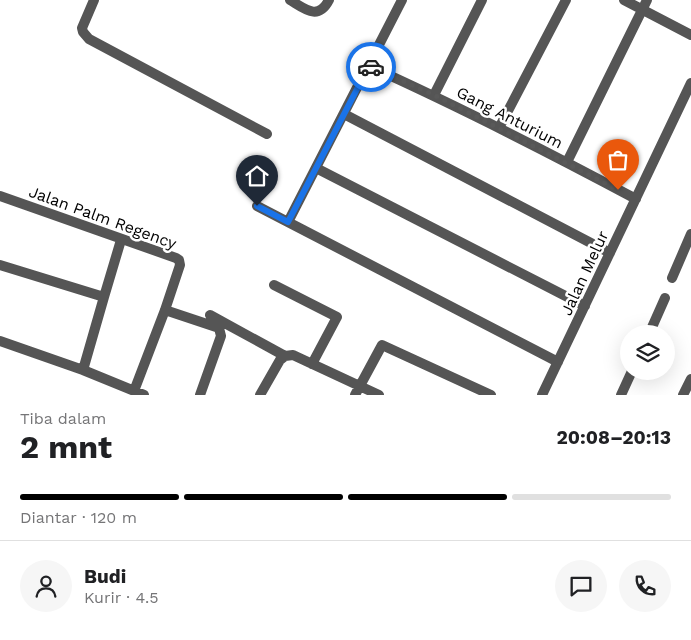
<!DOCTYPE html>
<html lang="id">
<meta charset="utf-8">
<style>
:root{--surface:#fff;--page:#f6f6f6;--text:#202124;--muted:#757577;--line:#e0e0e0;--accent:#000}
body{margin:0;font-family:"Work Sans",sans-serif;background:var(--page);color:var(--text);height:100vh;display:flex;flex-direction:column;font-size:19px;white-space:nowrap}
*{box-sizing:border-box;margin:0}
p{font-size:16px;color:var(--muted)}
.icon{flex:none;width:28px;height:28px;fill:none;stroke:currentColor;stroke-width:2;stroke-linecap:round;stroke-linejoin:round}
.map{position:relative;height:395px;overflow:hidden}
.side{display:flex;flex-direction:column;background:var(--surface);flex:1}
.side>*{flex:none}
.tools{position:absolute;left:620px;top:325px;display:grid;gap:10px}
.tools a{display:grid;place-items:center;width:55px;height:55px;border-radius:50%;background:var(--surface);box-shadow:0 5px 20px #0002;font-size:25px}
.pin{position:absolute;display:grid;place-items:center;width:42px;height:42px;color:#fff;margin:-51px -21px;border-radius:50% 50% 50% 0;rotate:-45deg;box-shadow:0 0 5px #0007}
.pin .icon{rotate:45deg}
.courier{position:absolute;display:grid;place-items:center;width:50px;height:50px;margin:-25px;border:4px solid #1a73e8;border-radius:50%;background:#fff;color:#222;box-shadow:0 1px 6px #0007}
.overview em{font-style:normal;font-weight:700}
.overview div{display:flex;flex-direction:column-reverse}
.overview{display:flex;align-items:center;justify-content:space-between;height:85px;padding:0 20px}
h1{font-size:32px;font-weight:700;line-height:38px}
.bar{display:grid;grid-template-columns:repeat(4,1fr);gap:8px 5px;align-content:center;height:60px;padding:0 20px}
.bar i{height:6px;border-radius:4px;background:var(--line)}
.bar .active{background:var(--accent)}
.bar p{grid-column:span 4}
.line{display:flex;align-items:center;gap:12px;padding:0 20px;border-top:1px solid var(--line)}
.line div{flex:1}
.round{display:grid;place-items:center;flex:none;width:52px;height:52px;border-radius:26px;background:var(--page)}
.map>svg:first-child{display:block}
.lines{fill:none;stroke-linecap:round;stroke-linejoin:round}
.street{stroke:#555;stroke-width:10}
.done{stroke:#595959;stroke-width:5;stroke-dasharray:0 9}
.route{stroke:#1a73e8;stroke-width:6}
.labels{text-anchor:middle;stroke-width:5;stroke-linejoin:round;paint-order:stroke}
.street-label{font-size:16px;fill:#000;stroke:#fff}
</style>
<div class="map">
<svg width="691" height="395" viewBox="0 0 691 395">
<rect width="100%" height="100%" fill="#fff"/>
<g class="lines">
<path class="street" d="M94 0 82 28 83 32 89 39 267 134
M290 0C305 9 318 21 329 0
M624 0 691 35
M369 66C460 107 548 152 636 199
M434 95 482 0
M344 114 610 253
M499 128 566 0
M567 162 647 0
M316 168 585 306
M0 196 176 258 179 260 180 265 165 310 134 391
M257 206 558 362
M288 222 402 0
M0 265 104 297 83 370
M672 278 691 234
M274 285 337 317 312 364
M104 297 121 240
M165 310 219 328 221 336 200 395
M210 315 285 356
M649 334 665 298
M0 341 83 370 144 395
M260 395 280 360 285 356 293 355 379 395
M355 395 382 345 491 395
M542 395 691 83
M621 395 632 371
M683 395 691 379"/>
</g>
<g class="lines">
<path class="done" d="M371 67 434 95 618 190"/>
<path class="route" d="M257 206 288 222 369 66 371 67"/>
</g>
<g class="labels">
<g class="street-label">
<text transform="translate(510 117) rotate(27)" y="6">Gang Anturium</text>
<text transform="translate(103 217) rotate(20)" y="6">Jalan Palm Regency</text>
<text transform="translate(584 273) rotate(-65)" y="6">Jalan Melur</text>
</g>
</g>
</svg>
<div class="tools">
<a><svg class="icon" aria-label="layers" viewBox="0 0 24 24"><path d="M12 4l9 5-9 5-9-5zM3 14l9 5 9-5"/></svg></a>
</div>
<div class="pin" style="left:618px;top:190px;background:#ea580c"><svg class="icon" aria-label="bag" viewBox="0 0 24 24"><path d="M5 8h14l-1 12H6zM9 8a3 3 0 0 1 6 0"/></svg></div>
<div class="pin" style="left:257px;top:206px;background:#1f2937"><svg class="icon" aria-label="home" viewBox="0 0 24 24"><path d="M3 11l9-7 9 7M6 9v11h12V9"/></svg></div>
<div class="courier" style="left:371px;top:67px"><svg class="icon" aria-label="car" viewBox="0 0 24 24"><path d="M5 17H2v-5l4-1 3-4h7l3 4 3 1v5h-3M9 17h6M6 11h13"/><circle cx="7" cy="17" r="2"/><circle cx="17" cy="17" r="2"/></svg></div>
</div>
<section class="side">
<div class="overview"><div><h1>2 mnt</h1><p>Tiba dalam</p></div><em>20:08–20:13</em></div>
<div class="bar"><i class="active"></i><i class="active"></i><i class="active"></i><i></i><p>Diantar · 120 m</p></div>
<div class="line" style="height:90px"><a class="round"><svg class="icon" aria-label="person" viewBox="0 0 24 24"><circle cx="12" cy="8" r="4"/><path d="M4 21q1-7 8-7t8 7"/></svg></a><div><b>Budi</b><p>Kurir · 4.5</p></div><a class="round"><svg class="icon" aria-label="chat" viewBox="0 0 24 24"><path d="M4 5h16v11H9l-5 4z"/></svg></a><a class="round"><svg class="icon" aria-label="phone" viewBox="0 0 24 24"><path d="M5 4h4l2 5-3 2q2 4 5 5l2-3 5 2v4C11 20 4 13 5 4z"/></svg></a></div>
</section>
